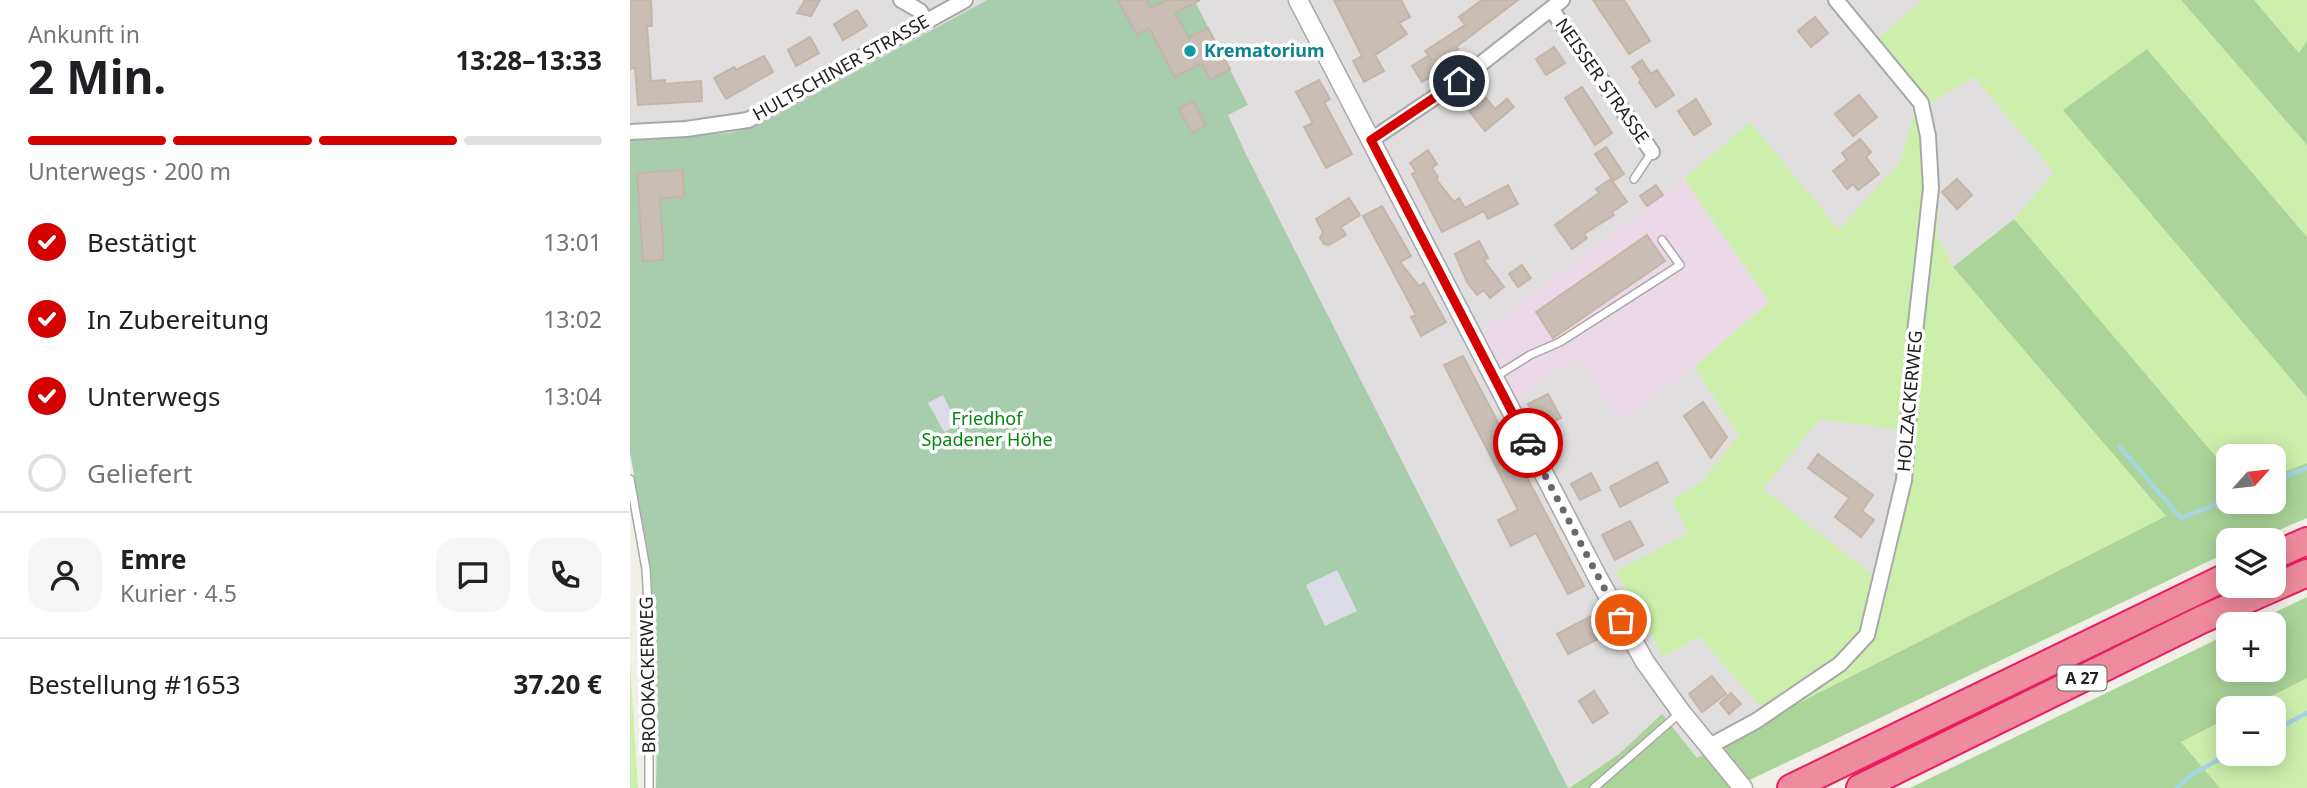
<!DOCTYPE html>
<html lang="de">
<meta charset="utf-8">
<style>
:root{--surface:#fff;--page:#f6f6f6;--text:#202124;--muted:#757577;--line:#e0e0e0;--accent:#d30100}
body{margin:0;font-family:"Noto Sans",sans-serif;background:var(--page);color:var(--text);height:100vh;display:flex;flex-direction:column;font-size:26px;white-space:nowrap}
*{box-sizing:border-box;margin:0}
p{font-size:23px;color:var(--muted)}
.icon{flex:none;width:38px;height:38px;fill:none;stroke:currentColor;stroke-width:2;stroke-linecap:round;stroke-linejoin:round}
.map{position:relative;flex:1;overflow:hidden}
.drawer{display:flex;flex-direction:column;background:var(--surface);width:630px}
.drawer>*{flex:none}
.needle{width:46px;rotate:63deg}
.tools{position:absolute;left:1586px;top:444px;display:grid;gap:14px}
.tools a{display:grid;place-items:center;width:70px;height:70px;border-radius:14px;background:var(--surface);box-shadow:0 4px 18px #0003;font-size:35px}
.pin{position:absolute;display:grid;place-items:center;width:60px;height:60px;color:#fff;margin:-30px;border:4px solid #fff;border-radius:50%;box-shadow:0 2px 7px #0007}
.courier{position:absolute;display:grid;place-items:center;width:70px;height:70px;margin:-35px;border:5px solid #d30100;border-radius:50%;background:#fff;color:#222;box-shadow:0 2px 9px #0007}
.head em{font-style:normal;font-weight:700}
.head div{display:flex;flex-direction:column-reverse}
.head{display:flex;align-items:center;justify-content:space-between;height:119px;padding:0 28px}
h1{font-size:46px;font-weight:700;line-height:52px}
.bar{display:grid;grid-template-columns:repeat(4,1fr);gap:10px 7px;align-content:center;height:84px;padding:0 28px}
.bar i{height:9px;border-radius:5px;background:var(--line)}
.bar .active{background:var(--accent)}
.bar p{grid-column:span 4}
.line{display:flex;align-items:center;gap:18px;padding:0 28px;border-top:2px solid var(--line)}
.line div{flex:1}
.round{display:grid;place-items:center;flex:none;width:74px;height:74px;border-radius:21px;background:var(--page)}
ol{padding:0 28px;list-style:none}
li{display:flex;align-items:center;gap:21px;height:77px}
li p{margin-inline-start:auto}
li .icon{padding:7px;border-radius:50%;background:var(--accent);color:#fff;stroke-width:4}
li:last-child{color:var(--muted)}
li i{width:38px;height:38px;border:4px solid var(--line);border-radius:50%}
main{display:flex;flex:1;min-height:0}
.map>svg:first-child{display:block}
.residential{fill:#e0dede}
.industrial{fill:#ecd9e8}
.grass{fill:#ccefab;fill-rule:evenodd}
.forest{fill:#aad499}
.cemetery{fill:#a7cdad}
.plaza{fill:#dcdbe8}
.lines{fill:none;stroke-linecap:round;stroke-linejoin:round}
.stream{stroke:#a5d4e3;stroke-width:4.5}
.building{fill:#c8beb6;stroke:#c5b5a8;stroke-width:2}
.service-casing{stroke:#a8a8a8;stroke-width:10}
.minor-casing{stroke:#a8a8a8;stroke-width:18}
.tertiary-casing{stroke:#a8a8a8;stroke-width:21}
.motorway-casing{stroke:#e91c61;stroke-width:30}
.service{stroke:#fff;stroke-width:7}
.minor{stroke:#fff;stroke-width:14}
.tertiary{stroke:#fff;stroke-width:18}
.motorway{stroke:#ee8b9c;stroke-width:26}
.done{stroke:#6a6967;stroke-width:7;stroke-dasharray:0 12.6}
.route{stroke:#d30100;stroke-width:9}
.culture-dot{fill:#0f9aa8;stroke:#fff;stroke-width:2.5}
.labels{text-anchor:middle;stroke-width:7;stroke-linejoin:round;paint-order:stroke}
.shield{fill:#fff;stroke:#646464;stroke-width:2}
.shield-label{font-size:16px;font-weight:bold;fill:#212121}
.culture-label{font-size:18px;font-weight:bold;fill:#0d838f;stroke:#fff;text-anchor:start}
.street-label{font-size:18px;fill:#212121;stroke:#fff}
.park-label{font-size:18px;fill:#04860f;stroke:#fff}
</style>
<main>
<section class="drawer">
<div class="head"><div><h1>2 Min.</h1><p>Ankunft in</p></div><em>13:28–13:33</em></div>
<div class="bar"><i class="active"></i><i class="active"></i><i class="active"></i><i></i><p>Unterwegs · 200 m</p></div>
<ol>
<li><svg class="icon" aria-label="check" viewBox="0 0 24 24"><path d="M5 12l5 5 9-10"/></svg>Bestätigt<p>13:01</p></li>
<li><svg class="icon" aria-label="check" viewBox="0 0 24 24"><path d="M5 12l5 5 9-10"/></svg>In Zubereitung<p>13:02</p></li>
<li><svg class="icon" aria-label="check" viewBox="0 0 24 24"><path d="M5 12l5 5 9-10"/></svg>Unterwegs<p>13:04</p></li>
<li><i></i>Geliefert</li>
</ol>
<div class="line" style="height:126px"><a class="round"><svg class="icon" aria-label="person" viewBox="0 0 24 24"><circle cx="12" cy="8" r="4"/><path d="M4 21q1-7 8-7t8 7"/></svg></a><div><b>Emre</b><p>Kurier · 4.5</p></div><a class="round"><svg class="icon" aria-label="chat" viewBox="0 0 24 24"><path d="M4 5h16v11H9l-5 4z"/></svg></a><a class="round"><svg class="icon" aria-label="phone" viewBox="0 0 24 24"><path d="M5 4h4l2 5-3 2q2 4 5 5l2-3 5 2v4C11 20 4 13 5 4z"/></svg></a></div>
<div class="line" style="height:91px"><div>Bestellung #1653</div><b>37.20 €</b></div>
</section>
<div class="map">
<svg width="1677" height="788" viewBox="0 0 1677 788">
<rect width="100%" height="100%" fill="#f2efe8"/>
<path class="residential" d="M0 0H357L124 127 99 133 0 139Z
M570 0H1293L1248 39 1291 89 1270 162 1209 231 1120 122 1054 179 848 334 946 357 990 419 1064 367 1109 435 1072 481 1042 500 1058 534 986 571 1033 657 1069 637 1141 717 1067 758 1032 715 989 754 938 788 616 154 598 115 617 104 566 2Z
M1344 77 1424 172 1384 219 1323 267 1307 234 1309 183 1301 102Z
M1190 419 1272 430 1268 482 1246 578 1132 489Z"/>
<path class="industrial" d="M1054 179 1139 302 1064 367 990 420 946 357 884 399 848 334Z"/>
<path class="grass" d="M1293 0H1551L1677 145V237L1517 49 1434 110 1677 398V463L1643 476V457H1598V471L1384 219 1424 172 1344 77 1301 102 1309 183 1307 234 1323 267 1536 516 1141 717 1069 637 1033 657 986 571 1058 534 1042 500 1072 481 1109 435 1064 367 1139 302 1054 179 1120 122 1209 230 1270 162 1291 89 1247 39ZM1190 419 1272 430 1268 482 1246 578 1133 489Z
M1624 0H1677V41L1669 53Z
M0 663 8 788H0Z
M1677 678V788H1590L1551 742 1598 718V754H1643V709H1616Z"/>
<path class="forest" d="M1551 0H1624L1669 53 1677 41V145Z
M1517 49 1677 237V398L1433 110Z
M1384 219 1598 471V502H1643V476L1677 463V518L1624 541H1598V552L1103 788H939L989 754 1032 714 1067 758 1141 717 1536 516 1323 267Z
M1677 597V678L1616 709H1598V718L1551 742 1590 788H1280L1598 634V670H1643V625H1618Z"/>
<path class="cemetery" d="M357 0H570L566 3 618 105 598 115 616 154 938 788H26L27 725 21 569 0 453V139L99 133 124 127Z"/>
<path class="plaza" d="M313 395 328 425 314 432 298 403Z
M707 570 727 611 695 626 676 585Z"/>
<g class="lines">
<path class="stream" d="M1490 447 1551 518 1598 500
M1643 481 1677 468
M1643 731 1677 713
M1547 788 1561 775 1599 754"/>
</g>
<path class="building" d="M0 0H21L22 26H17L21 81 35 80V84L71 81 72 101 8 105 5 68 0 69Z
M175 0H190L181 16 167 13Z
M488 0H517L521 8 536 0H570L545 13 559 38 578 28 600 69 580 80 572 63 545 77 519 28 507 35Z
M704 0H771L780 17 769 23 777 34 745 55 754 71 734 82 723 61 732 56Z
M852 0H888L826 47 828 49 804 65 809 72 792 82 782 66 798 56 802 61 795 51 835 25 829 17Z
M963 0H994L1020 41 999 54Z
M227 10 237 26 213 40 204 24Z
M1185 17 1198 33 1181 47 1168 31Z
M180 37 189 53 166 66 158 50Z
M924 47 935 63 916 75 906 59Z
M134 56 143 72 96 99 84 78 104 67 106 70Z
M1012 60 1021 74 1027 70 1044 95 1026 107 1009 82 1011 80 1002 67Z
M689 80 700 99 694 102 722 154 696 168 674 127 683 123 666 92Z
M952 87 982 133 965 145 935 98Z
M1229 95 1247 117 1223 136 1205 114Z
M856 98 865 109 877 99 884 107 855 131 839 111Z
M1066 99 1081 124 1064 135 1048 111Z
M563 101 576 126 562 133 549 109Z
M1230 139 1241 152 1236 157 1249 174 1228 190 1223 184 1217 189 1203 171 1217 160 1212 153Z
M976 147 994 174 983 181 965 154Z
M798 150 807 164 802 168 808 177 806 179 824 202 829 198 835 208 878 185 888 204 858 219 854 211 812 232 782 174 786 172 780 163Z
M53 170 54 197 30 198 34 260 13 261 7 173Z
M981 179 997 202 982 212 984 215 954 234 957 238 942 249 925 225 969 193 966 189Z
M1327 179 1342 195 1327 209 1312 192Z
M1026 185 1033 195 1017 206 1010 196Z
M719 198 730 215 711 227 716 235 699 245 694 244 690 238 693 232 686 219Z
M752 206 781 256 770 262 789 286 794 283 816 322 791 336 781 317 786 315 733 216Z
M1017 235 1035 261 923 338 906 312Z
M849 241 858 258 854 260 874 287 860 298 854 290 847 295 837 282 825 254Z
M892 265 901 278 888 287 879 274Z
M833 356 954 586 938 594 906 533 881 546 868 520 888 510 814 365Z
M918 394 931 418 911 428 898 404Z
M1073 402 1097 437 1081 458 1054 416Z
M1188 454 1243 495 1232 511 1244 520 1231 537 1205 517 1219 498 1178 468Z
M1027 462 1038 482 990 507 980 487Z
M961 473 970 490 950 500 941 484Z
M1000 521 1013 545 985 560 972 535Z
M967 613 978 634 938 654 927 634Z
M1082 676 1096 694 1072 712 1059 694Z
M964 691 978 713 963 723 949 701Z
M1101 693 1111 704 1099 714 1090 703Z"/>
<g class="lines">
<defs>
<path id="service" d="M1004 179 1022 152
M865 377 900 355 930 342 1050 265 1032 240
M0 479 16 569 19 623V788
M964 788 1050 713"/>
<path id="minor" d="M271 0 290 11 296 21
M922 10 1022 152
M0 132 56 129 118 120 335 0
M741 140 829 81 932 0
M1078 747 1126 721 1210 664 1237 635 1274 480 1285 333 1301 188 1298 136 1291 103 1206 0"/>
<path id="tertiary" d="M668 0 968 578 1015 662 1051 712 1113 788"/>
<path id="motorway" d="M1643 556 1677 541
M1161 788 1598 576
M1230 788 1571 620 1677 573"/>
</defs>
<use href="#service" class="service-casing"/>
<use href="#minor" class="minor-casing"/>
<use href="#tertiary" class="tertiary-casing"/>
<use href="#motorway" class="motorway-casing"/>
<use href="#service" class="service"/>
<use href="#minor" class="minor"/>
<use href="#tertiary" class="tertiary"/>
<use href="#motorway" class="motorway"/>
</g>
<g class="lines">
<path class="done" d="M898 443 991 620"/>
<path class="route" d="M829 81 741 140 898 443"/>
</g>
<circle class="culture-dot" cx="560" cy="51" r="7"/>
<g class="labels">
<rect class="shield" x="1427.5" y="665.5" width="49" height="25" rx="5"/>
<g class="shield-label">
<text x="1452" y="684">A 27</text>
</g>
<g class="culture-label">
<text x="574" y="57">Krematorium</text>
</g>
<g class="street-label">
<text transform="translate(211 68) rotate(-29)" y="6">HULTSCHINER STRASSE</text>
<text transform="translate(972 81) rotate(55)" y="6">NEISSER STRASSE</text>
<text transform="translate(1280 401) rotate(-85)" y="6">HOLZACKERWEG</text>
<text transform="translate(18 675) rotate(-91)" y="6">BROOKACKERWEG</text>
</g>
<g class="park-label">
<text x="357" y="425">Friedhof<tspan x="357" dy="21">Spadener Höhe</tspan></text>
</g>
</g>
</svg>
<div class="tools">
<a><svg class="needle" viewBox="-14 -14 28 28"><path d="M0-13l5 13h-10z" fill="#e53935"/><path d="M0 13l5-13h-10z" fill="#757577"/></svg></a>
<a><svg class="icon" aria-label="layers" viewBox="0 0 24 24"><path d="M12 4l9 5-9 5-9-5zM3 14l9 5 9-5"/></svg></a>
<a>+</a>
<a>−</a>
</div>
<div class="pin" style="left:991px;top:620px;background:#ea580c"><svg class="icon" aria-label="bag" viewBox="0 0 24 24"><path d="M5 8h14l-1 12H6zM9 8a3 3 0 0 1 6 0"/></svg></div>
<div class="pin" style="left:829px;top:81px;background:#1f2937"><svg class="icon" aria-label="home" viewBox="0 0 24 24"><path d="M3 11l9-7 9 7M6 9v11h12V9"/></svg></div>
<div class="courier" style="left:898px;top:443px"><svg class="icon" aria-label="car" viewBox="0 0 24 24"><path d="M5 17H2v-5l4-1 3-4h7l3 4 3 1v5h-3M9 17h6M6 11h13"/><circle cx="7" cy="17" r="2"/><circle cx="17" cy="17" r="2"/></svg></div>
</div>
</main>
